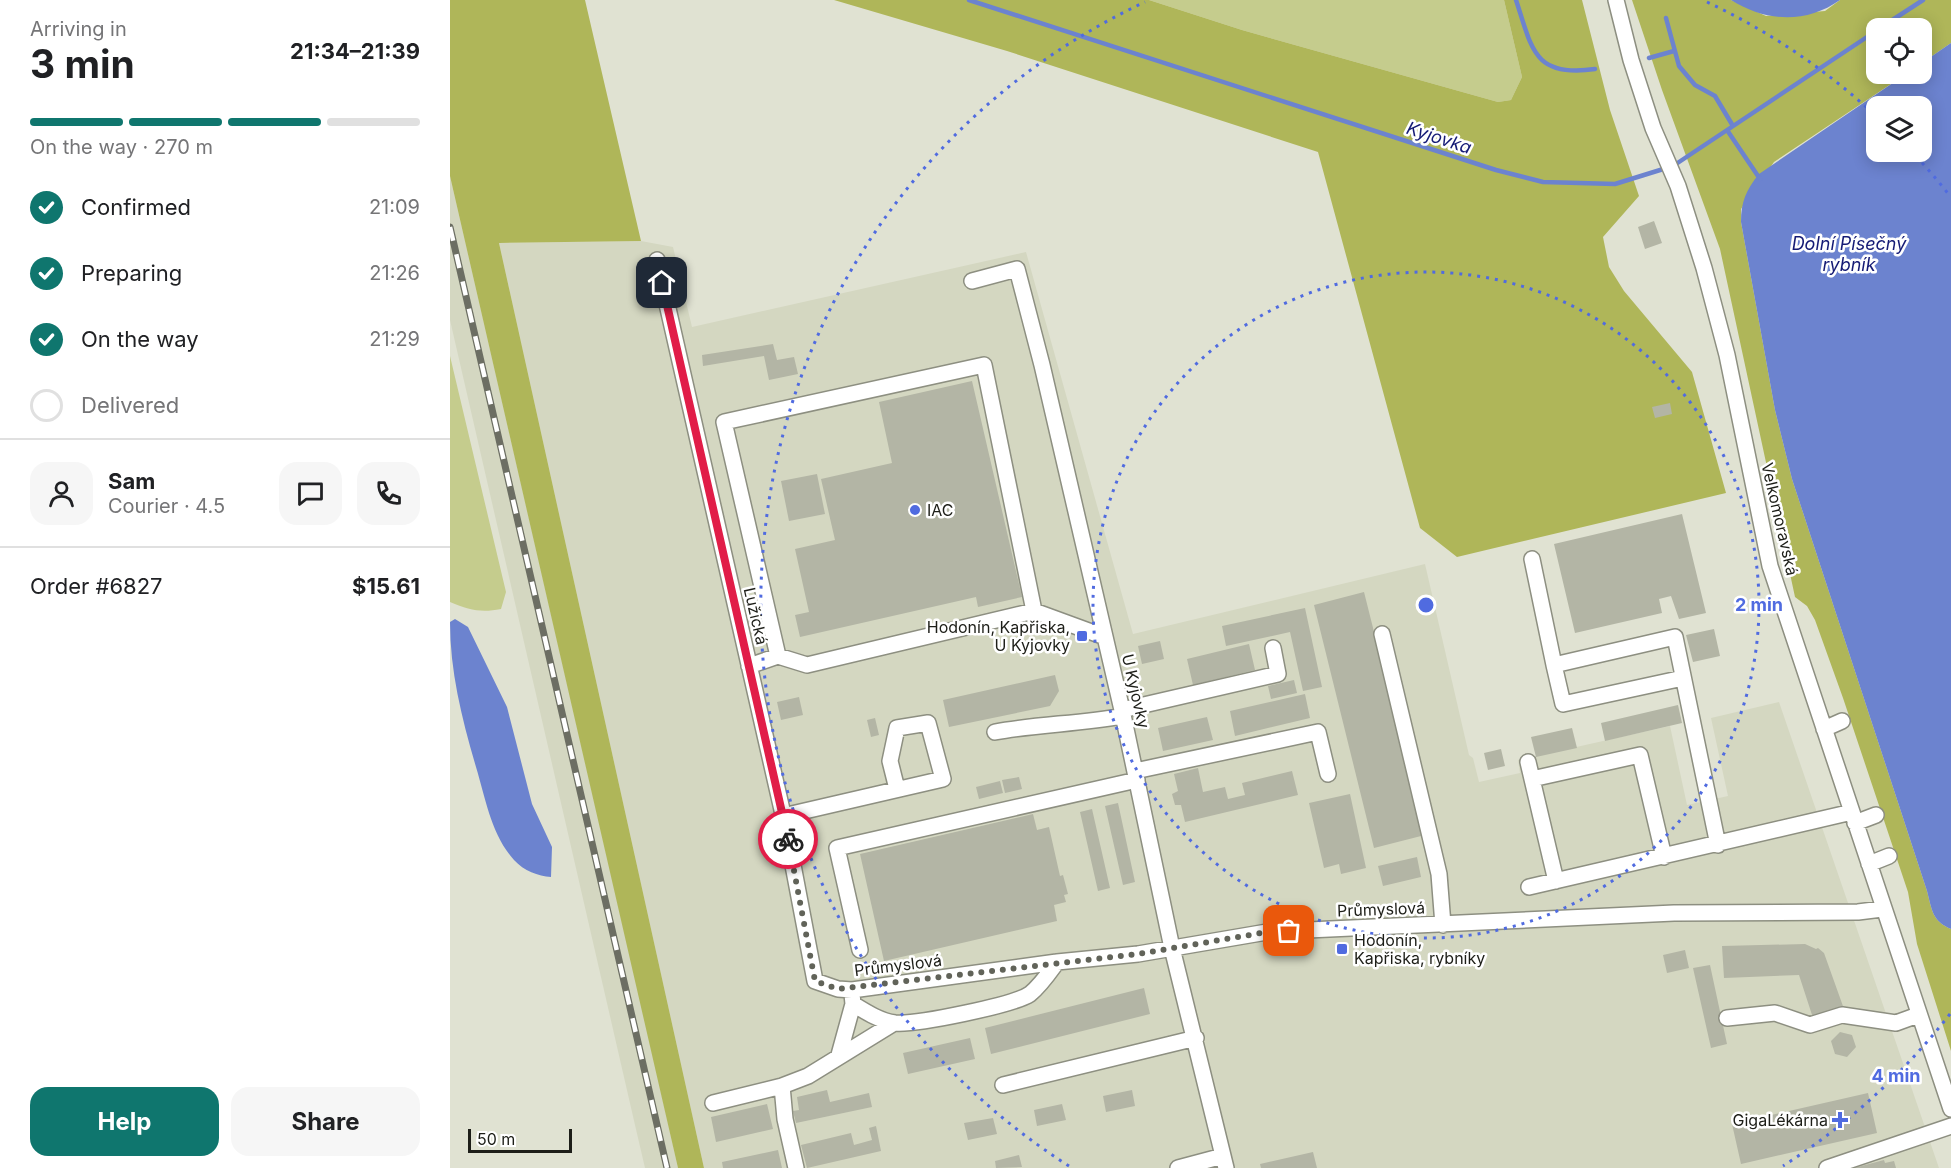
<!DOCTYPE html>
<meta charset="utf-8">
<style>
:root{--surface:#fff;--page:#f6f6f6;--text:#202124;--muted:#757577;--line:#e0e0e0;--accent:#0f766e}
body{margin:0;font-family:Inter,sans-serif;background:var(--page);color:var(--text);height:100vh;display:flex;flex-direction:column;font-size:22px;white-space:nowrap}
*{box-sizing:border-box;margin:0}
p{font-size:20px;color:var(--muted)}
.icon{flex:none;width:33px;height:33px;fill:none;stroke:currentColor;stroke-width:2;stroke-linecap:round;stroke-linejoin:round}
.map{position:relative;flex:1;overflow:hidden}
.drawer{display:flex;flex-direction:column;background:var(--surface);width:450px}
.drawer>*{flex:none}
.controls{position:absolute;left:1416px;top:18px;display:grid;gap:12px}
.controls a{display:grid;place-items:center;width:66px;height:66px;border-radius:12px;background:var(--surface);box-shadow:0 3px 15px #0003;font-size:30px}
.scale{position:absolute;left:18px;bottom:15px;width:104px;box-sizing:border-box;padding-left:6px;border:3px solid #1d1e18;border-top:0;font-size:16px;line-height:21px;white-space:nowrap;color:#1d1e18;-webkit-text-stroke:4px #fff;paint-order:stroke}
.pin{position:absolute;display:grid;place-items:center;width:51px;height:51px;color:#fff;margin:-26px;border-radius:12px;box-shadow:0 3px 9px #0006}
.courier{position:absolute;display:grid;place-items:center;width:60px;height:60px;margin:-30px;border:4px solid #e11d48;border-radius:50%;background:#fff;color:#222;box-shadow:0 2px 8px #0007}
.head em{font-style:normal;font-weight:700}
.head div{display:flex;flex-direction:column-reverse}
.head{display:flex;align-items:center;justify-content:space-between;height:102px;padding:0 30px}
h1{font-size:39px;font-weight:700;line-height:45px}
.bar{display:grid;grid-template-columns:repeat(4,1fr);gap:9px 6px;align-content:center;height:72px;padding:0 30px}
.bar i{height:8px;border-radius:4px;background:var(--line)}
.bar .active{background:var(--accent)}
.bar p{grid-column:span 4}
.line{display:flex;align-items:center;gap:15px;padding:0 30px;border-top:2px solid var(--line)}
.line div{flex:1}
.round{display:grid;place-items:center;flex:none;width:63px;height:63px;border-radius:18px;background:var(--page)}
ol{padding:0 30px;list-style:none}
li{display:flex;align-items:center;gap:18px;height:66px}
li p{margin-inline-start:auto}
li .icon{padding:6px;border-radius:50%;background:var(--accent);color:#fff;stroke-width:4}
li:last-child{color:var(--muted)}
li i{width:33px;height:33px;border:3px solid var(--line);border-radius:50%}
.cta{display:flex;gap:12px;margin-top:auto;padding:12px 30px}
.cta a{flex:1;height:69px;border-radius:18px;background:var(--accent);color:#fff;font-size:24px;font-weight:700;line-height:69px;text-align:center}
.cta a+a{background:var(--page);color:var(--text)}
main{display:flex;flex:1;min-height:0}
.map>svg:first-child{display:block}
.built{fill:#d4d7c1}
.green{fill:#c5cc8d}
.forest{fill:#afb659}
.water{fill:#6c83cf;fill-rule:evenodd}
.lines{fill:none;stroke-linecap:round;stroke-linejoin:round}
.stream{stroke:#6c83cf;stroke-width:4.5}
.building{fill:#b3b5a5}
.minor-casing{stroke:#8d8f81;stroke-width:18}
.minor{stroke:#fff;stroke-width:15}
.rail-casing{stroke:#6c6e63;stroke-width:7}
.rail{stroke:#fff;stroke-width:4.5;stroke-dasharray:14;stroke-linecap:butt}
.done{stroke:#616359;stroke-width:6;stroke-dasharray:0 10.8}
.route{stroke:#e11d48;stroke-width:8}
.ring{fill:none;stroke:#506be0;stroke-width:3;stroke-dasharray:3 6}
.poi-dot{fill:#506be0;stroke:#fff;stroke-width:2}
.labels{text-anchor:middle;stroke-width:5;stroke-linejoin:round;paint-order:stroke}
.poi-label{font-size:16px;fill:#1d1e18;stroke:#fff;text-anchor:start}
.street-label{font-size:16px;fill:#1d1e18;stroke:#fff}
.water-label{font-size:18px;font-style:italic;fill:#151b75;stroke:#fff}
.centre{fill:#506be0;stroke:#fff;stroke-width:3}
.ring-label{font-size:18px;text-anchor:middle;font-weight:bold;fill:#506be0;stroke:#fff;stroke-width:5;stroke-linejoin:round;paint-order:stroke}
</style>
<main>
<section class="drawer">
<div class="head"><div><h1>3 min</h1><p>Arriving in</p></div><em>21:34–21:39</em></div>
<div class="bar"><i class="active"></i><i class="active"></i><i class="active"></i><i></i><p>On the way · 270 m</p></div>
<ol>
<li><svg class="icon" aria-label="check" viewBox="0 0 24 24"><path d="M5 12l5 5 9-10"/></svg>Confirmed<p>21:09</p></li>
<li><svg class="icon" aria-label="check" viewBox="0 0 24 24"><path d="M5 12l5 5 9-10"/></svg>Preparing<p>21:26</p></li>
<li><svg class="icon" aria-label="check" viewBox="0 0 24 24"><path d="M5 12l5 5 9-10"/></svg>On the way<p>21:29</p></li>
<li><i></i>Delivered</li>
</ol>
<div class="line" style="height:108px"><a class="round"><svg class="icon" aria-label="person" viewBox="0 0 24 24"><circle cx="12" cy="8" r="4"/><path d="M4 21q1-7 8-7t8 7"/></svg></a><div><b>Sam</b><p>Courier · 4.5</p></div><a class="round"><svg class="icon" aria-label="chat" viewBox="0 0 24 24"><path d="M4 5h16v11H9l-5 4z"/></svg></a><a class="round"><svg class="icon" aria-label="phone" viewBox="0 0 24 24"><path d="M5 4h4l2 5-3 2q2 4 5 5l2-3 5 2v4C11 20 4 13 5 4z"/></svg></a></div>
<div class="line" style="height:78px"><div>Order #6827</div><b>$15.61</b></div>
<div class="cta"><a>Help</a><a>Share</a></div>
</section>
<div class="map">
<svg width="1501" height="1168" viewBox="0 0 1501 1168">
<rect width="100%" height="100%" fill="#e0e2d2"/>
<path class="built" d="M0 176 202 1052 228 1168H195L185 1125 0 320Z
M191 241 223 247 242 327 576 252 683 634 975 564 1019 755 1023 758 1029 782 1070 773 1068 760 1220 726 1237 805 1278 796 1261 718 1329 702 1489 1168H254L49 243Z"/>
<path class="green" d="M699 0H1054L1072 77 1061 100 1048 102 792 30Z
M0 356 56 592 51 609C31 613 19 610 0 602Z"/>
<path class="forest" d="M0 0H135L191 241 49 243 254 1168H228L0 176Z
M384 0H699L792 30 1048 102 1061 100 1072 77 1054 0H1132L1160 110 1189 196 1153 237 1159 267 1174 291 1242 372 1276 493 1007 557 970 528 868 152 557 51Z
M1182 0H1281L1316 16 1375 11 1390 0H1501V43L1472 63V28H1426V74H1456L1324 162 1291 209V222L1325 410 1342 479 1477 891C1482 910 1482 921 1501 929V1051L1467 944 1458 892 1393 698 1365 620 1357 606 1345 597 1270 249 1212 90Z"/>
<path class="water" d="M1281 0H1390C1356 24 1316 22 1281 0Z
M1501 43V929C1482 921 1482 910 1477 891L1342 479 1325 410 1291 222C1291 202 1296 190 1309 174L1456 74H1472V63ZM1472 106V152H1426V106Z
M5 619 18 627 57 707 82 804 102 847 101 877C88 876 74 871 64 860 41 834 36 800 26 767 12 719 0 672 0 622Z"/>
<g class="lines">
<path class="stream" d="M519 0 1046 170 1093 182 1165 184 1223 166 1426 31
M1066 0C1082 48 1083 78 1145 69
M1216 18 1229 66 1245 85 1265 96 1283 126
M1430 28 1473 0
M1199 58 1224 51
M1277 130 1310 179"/>
</g>
<path class="building" d="M1204 221 1212 243 1195 249 1188 227Z
M323 344 327 360 344 357 348 374 319 380 314 356 253 366 252 355Z
M522 381 572 597 528 607 526 597 350 637 345 615 359 612 345 549 385 540 371 479 442 463 429 402Z
M1220 403 1222 414 1205 418 1202 407Z
M367 474 375 514 339 521 331 481Z
M1232 514 1256 613 1229 619 1221 596 1209 599 1212 613 1125 633 1104 544Z
M914 592 975 835 924 848 864 605Z
M855 608 872 687 853 691 840 632 776 646 772 626Z
M1264 629 1270 656 1243 662 1236 635Z
M710 641 714 659 692 664 688 646Z
M799 644 805 670 743 685 737 659Z
M605 675 609 691 600 706 499 727 493 700Z
M844 680 847 693 821 699 818 686Z
M855 694 860 718 785 736 780 711Z
M349 697 353 715 331 720 327 702Z
M1228 705 1232 723 1155 741 1151 723Z
M757 717 763 740 713 751 708 728Z
M425 718 429 735 421 737 417 720Z
M1122 728 1127 748 1086 757 1081 737Z
M1051 749 1055 766 1038 770 1034 753Z
M748 768 753 792 775 787 778 799 795 795 792 783 842 771 848 795 735 822 731 805H725L722 794 728 791 724 774Z
M569 777 572 789 555 793 552 780Z
M550 781 553 793 529 799 526 787Z
M900 794 916 868 891 874 889 864 874 868 859 803Z
M668 803 685 882 673 885 655 806Z
M642 809 660 888 648 891 630 812Z
M583 814 587 830 599 827 610 876 613 875 618 894 614 895 616 902 604 905 607 921 434 961 410 854Z
M967 857 971 877 933 886 928 866Z
M1355 944 1366 949 1368 948 1374 953 1394 1009 1363 1018 1349 975 1274 978 1272 946Z
M1235 950 1239 968 1217 973 1213 955Z
M1260 965 1277 1044 1261 1048 1243 968Z
M694 988 700 1014 541 1054 535 1028Z
M1390 1032 1402 1035 1406 1047 1397 1057 1385 1054 1381 1041Z
M520 1038 525 1059 458 1074 453 1053Z
M377 1090 380 1102 419 1093 422 1107 346 1123 343 1111 349 1110 347 1097Z
M682 1090 685 1106 656 1112 653 1096Z
M1418 1093 1427 1133 1291 1164 1282 1124Z
M317 1104 323 1129 266 1142 261 1117Z
M612 1104 616 1120 587 1126 584 1110Z
M543 1118 547 1134 518 1140 514 1123Z
M426 1126 431 1151 357 1168 351 1145 401 1133 404 1145 422 1140 419 1128Z
M328 1150 332 1168H273L272 1162Z
M863 1152 867 1168H811L810 1164Z
M569 1155 572 1167 546 1168 545 1161Z
M1434 1160 1435 1163 1444 1161 1446 1168H1404Z"/>
<g class="lines">
<defs>
<path id="minor" d="M1166 0 1181 60 1203 128 1228 186 1254 268 1277 355 1320 566 1501 1109
M207 260 335 823 365 981 388 989 402 990 607 962 688 954 817 932 1224 913 1408 912 1432 909
M522 281 567 269 592 365 672 710 722 948 776 1168
M1082 559 1104 665 1225 637 1268 845
M584 611 534 365 274 422 328 656 357 665 584 611 655 637
M932 634 989 874 993 925
M1104 665 1113 704 1233 678
M299 666 328 656
M672 710 828 674 823 648
M1374 729 1392 721
M545 732C588 724 631 724 673 716
M1078 762 1106 881
M685 771 868 732 878 774
M1082 779 1190 755 1214 857
M333 816 493 779 478 723 447 728 440 761 447 789
M1405 823 1426 815
M1419 864 1439 856
M1079 887 1402 812
M410 950 387 848 687 780
M403 1004C416 1012 430 1021 445 1023 466 1025 564 1005 580 994 591 985 599 973 607 962
M1277 1018 1325 1013 1360 1025 1392 1015 1446 1023 1468 1015
M389 1055 403 1004 402 994
M553 1085 746 1038
M332 1086 335 1119 346 1168
M263 1103 332 1086 358 1076 444 1023
M728 1168 773 1156
M1377 1168 1501 1126"/>
</defs>
<use href="#minor" class="minor-casing"/>
<use href="#minor" class="minor"/>
<defs>
<path id="rail" d="M0 227 217 1168"/>
</defs>
<use href="#rail" class="rail-casing"/>
<use href="#rail" class="rail"/>
</g>
<g class="lines">
<path class="done" d="M338 839 365 981 388 989 688 954 817 932 839 931"/>
<path class="route" d="M212 283 338 839"/>
</g>
<g class="ring">
<circle cx="976" cy="605" r="333"/>
<path d="M1500 1014A665 665 0 0 1 1333 1166M619 1166A665 665 0 0 1 695 2M1257 2A665 665 0 0 1 1425 115M1466 156A665 665 0 0 1 1500 196"/>
</g>
<g class="poi-dot">
<circle cx="465" cy="510" r="6"/>
<rect x="626" y="630" width="12" height="12" rx="3"/>
<rect x="886" y="943" width="12" height="12" rx="3"/>
<path d="M1387 1111h6v6h6v6h-6v6h-6v-6h-6v-6h6z"/>
</g>
<g class="labels">
<g class="poi-label">
<text x="477" y="516">IAC</text>
<text x="620" y="633" text-anchor="end">Hodonín, Kapřiska,<tspan x="620" dy="18">U Kyjovky</tspan></text>
<text x="904" y="946">Hodonín,<tspan x="904" dy="18">Kapřiska, rybníky</tspan></text>
<text x="1378" y="1126" text-anchor="end">GigaLékárna</text>
</g>
<g class="street-label">
<text transform="translate(1330 519) rotate(77)" y="6">Velkomoravská</text>
<text transform="translate(306 616) rotate(77)" y="6">Lužická</text>
<text transform="translate(686 691) rotate(77)" y="6">U Kyjovky</text>
<text transform="translate(931 909) rotate(-2)" y="6">Průmyslová</text>
<text transform="translate(448 965) rotate(-7)" y="6">Průmyslová</text>
</g>
<g class="water-label">
<text transform="translate(989 138) rotate(18)" y="6">Kyjovka</text>
<text x="1399" y="250">Dolní Písečný<tspan x="1399" dy="21">rybník</tspan></text>
</g>
</g>
<circle cx="976" cy="605" r="9" class="centre"/>
<g class="ring-label">
<text x="1309" y="611">2 min</text>
<text x="1446" y="1082">4 min</text>
</g>
</svg>
<div class="controls">
<a><svg class="icon" aria-label="locate" viewBox="0 0 24 24"><circle cx="12" cy="12" r="6"/><path d="M12 2v4M12 18v4M2 12h4M18 12h4"/></svg></a>
<a><svg class="icon" aria-label="layers" viewBox="0 0 24 24"><path d="M12 4l9 5-9 5-9-5zM3 14l9 5 9-5"/></svg></a>
</div>
<div class="scale">50 m</div>
<div class="pin" style="left:839px;top:931px;background:#ea580c"><svg class="icon" aria-label="bag" viewBox="0 0 24 24"><path d="M5 8h14l-1 12H6zM9 8a3 3 0 0 1 6 0"/></svg></div>
<div class="pin" style="left:212px;top:283px;background:#1f2937"><svg class="icon" aria-label="home" viewBox="0 0 24 24"><path d="M3 11l9-7 9 7M6 9v11h12V9"/></svg></div>
<div class="courier" style="left:338px;top:839px"><svg class="icon" aria-label="bike" viewBox="0 0 24 24"><circle cx="6" cy="16" r="4"/><circle cx="18" cy="16" r="4"/><path d="M6 16l4-8h5l3 8M10 8l3 8H6M13 5h3"/></svg></div>
</div>
</main>
